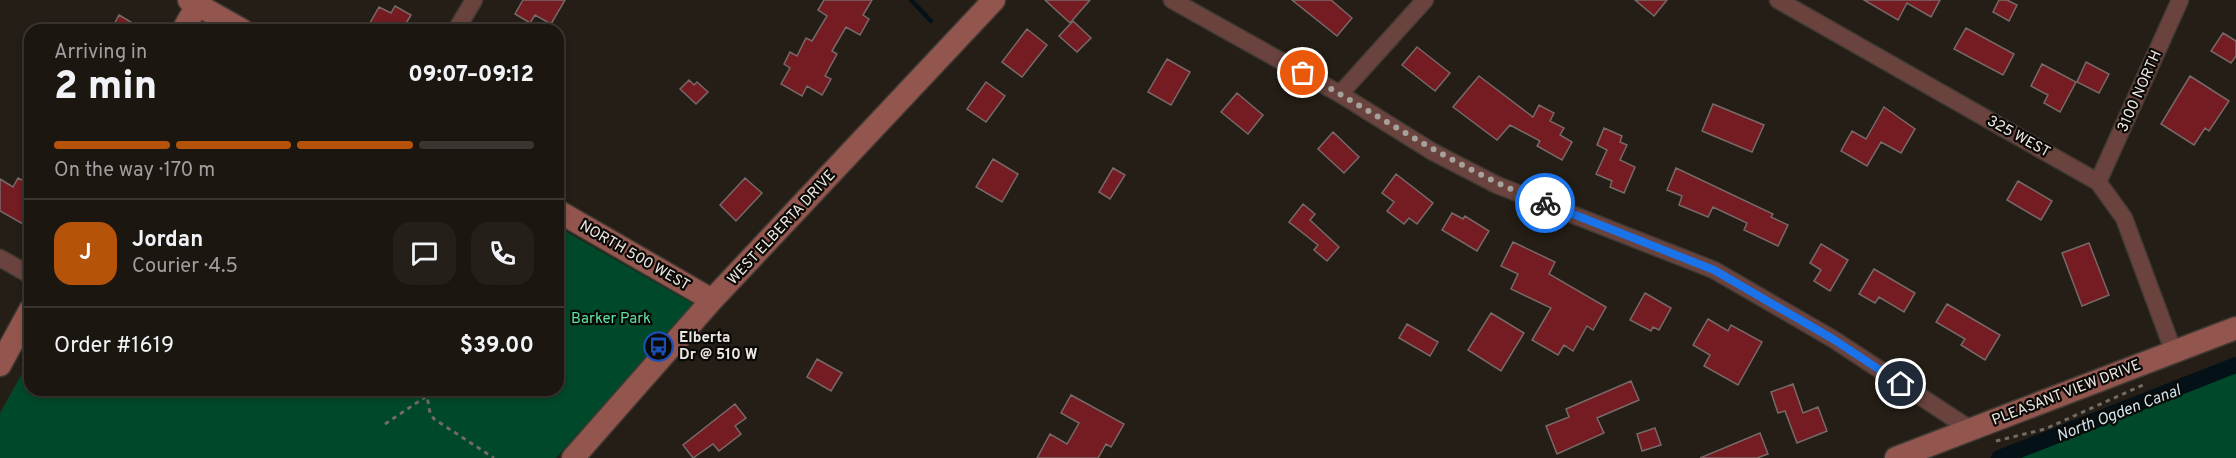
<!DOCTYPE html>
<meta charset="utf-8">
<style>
:root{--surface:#1c1610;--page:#251f19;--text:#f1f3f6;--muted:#a09f9f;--line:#3a3530;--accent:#b45309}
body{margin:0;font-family:Overpass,sans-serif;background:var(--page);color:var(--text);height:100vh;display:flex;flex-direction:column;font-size:22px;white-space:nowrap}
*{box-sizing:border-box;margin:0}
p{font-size:20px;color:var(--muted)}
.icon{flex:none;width:33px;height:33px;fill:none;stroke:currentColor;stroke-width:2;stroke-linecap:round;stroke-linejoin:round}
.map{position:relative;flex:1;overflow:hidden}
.details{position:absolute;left:24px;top:24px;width:540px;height:372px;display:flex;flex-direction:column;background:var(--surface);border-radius:18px;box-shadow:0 3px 9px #0003,0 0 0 2px var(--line)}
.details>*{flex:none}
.pin{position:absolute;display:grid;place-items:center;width:51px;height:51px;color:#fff;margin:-26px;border:3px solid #fff;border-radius:50%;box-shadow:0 2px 6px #0007}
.courier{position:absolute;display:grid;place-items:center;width:60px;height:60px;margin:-30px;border:4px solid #1a73e8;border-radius:50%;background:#fff;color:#222;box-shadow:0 2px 8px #0007}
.head em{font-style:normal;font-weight:800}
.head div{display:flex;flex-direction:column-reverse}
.head{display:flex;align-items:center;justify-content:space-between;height:102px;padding:0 30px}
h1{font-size:39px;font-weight:800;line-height:45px}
.bar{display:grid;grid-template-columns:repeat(4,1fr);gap:9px 6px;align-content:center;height:72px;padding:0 30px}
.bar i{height:8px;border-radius:4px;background:var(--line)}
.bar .current{background:var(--accent)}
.bar p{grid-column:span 4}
.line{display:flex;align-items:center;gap:15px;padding:0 30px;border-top:2px solid var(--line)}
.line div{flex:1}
.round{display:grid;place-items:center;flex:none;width:63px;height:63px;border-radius:18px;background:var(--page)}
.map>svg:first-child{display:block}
.green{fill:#00482a}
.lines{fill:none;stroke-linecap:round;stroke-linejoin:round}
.stream{stroke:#041218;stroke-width:4.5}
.canal{stroke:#041218;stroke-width:16}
.building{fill:#741c21;stroke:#776968;stroke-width:1.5}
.street-casing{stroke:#413a33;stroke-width:19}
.secondary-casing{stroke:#413a33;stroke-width:25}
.path{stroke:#716b64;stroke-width:3;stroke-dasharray:4.5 4.5;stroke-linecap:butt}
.street{stroke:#6a433e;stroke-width:16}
.secondary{stroke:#93564e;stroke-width:22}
.done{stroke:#a6a19b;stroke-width:6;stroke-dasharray:0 10.8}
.route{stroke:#1a73e8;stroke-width:8}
.labels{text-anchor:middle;stroke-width:4.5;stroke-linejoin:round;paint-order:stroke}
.street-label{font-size:15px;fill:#ece7e2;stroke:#0b0906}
.park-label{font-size:15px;fill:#5ee4a2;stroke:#0b0906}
.poi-label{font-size:15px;font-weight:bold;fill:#ece7e2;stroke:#0b0906;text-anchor:start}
.water-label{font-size:16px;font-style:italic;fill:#cde5f1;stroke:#0b0906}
</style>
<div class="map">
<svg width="2236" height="458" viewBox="0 0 2236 458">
<rect width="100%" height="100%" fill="#251e16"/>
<path class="green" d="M558 227 695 305 556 458H0V413L30 359V390H558Z
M2236 369V458H2009Z"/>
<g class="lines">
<path class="stream" d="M911 0 931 21"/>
<path class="canal" d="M1999 458 2236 365"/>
</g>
<path class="building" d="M523 0H565L551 24 535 15 530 23 515 14Z
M824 0H872L863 15 869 19 860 35 846 27 832 51 837 54 825 76 831 79 822 95 807 86 802 96 781 84 790 68 784 64 790 52 797 56 806 38 812 41 827 16 818 10Z
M1045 0H1090L1070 23Z
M1292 0H1331L1352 18 1337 36Z
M1635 0H1667L1654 16Z
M1864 0H1940L1931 17 1907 3 1898 20Z
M1999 0H2007L2017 5 2009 21 1993 12Z
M395 6 411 15 402 30H366L379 7 391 13Z
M119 15 131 22 127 30H111Z
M1073 21 1091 38 1077 52 1059 36Z
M1966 28 2014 54 2003 75 1954 49Z
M1027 29 1047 45 1022 77 1002 62Z
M2223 33 2236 41V56L2231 63 2211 51Z
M1417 47 1450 73 1435 91 1402 65Z
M1167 59 1190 72 1171 105 1148 92Z
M2086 62 2109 74 2099 93 2077 82Z
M2042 64 2076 82 2060 112 2044 103 2048 95 2031 86Z
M1479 76 1533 117 1539 105 1554 113 1550 121 1564 128 1560 135 1572 142 1562 160 1537 146 1540 141 1510 125 1497 140 1453 107Z
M2190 76 2229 101 2209 131 2205 128 2194 145 2161 124Z
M689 80 694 85 697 82 708 92 696 104 680 89Z
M986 82 1005 96 986 122 967 109Z
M1237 93 1263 115 1248 134 1221 112Z
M1713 104 1764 125 1752 152 1702 131Z
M1884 107 1915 129 1901 153 1881 142 1867 166 1841 151 1852 131 1866 139Z
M1604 128 1622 136 1620 142 1627 145 1620 160 1635 167 1624 193 1610 187 1612 181 1596 174 1607 150 1597 145Z
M1333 132 1359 157 1344 173 1318 149Z
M993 159 1018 174 1002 202 976 187Z
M1113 168 1125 175 1110 199 1099 192Z
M1676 168 1773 214 1771 217 1788 225 1778 246 1744 230 1747 223 1713 207 1708 217 1679 205 1682 196 1667 190Z
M1396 174 1433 203 1417 224 1409 218 1404 224 1387 211 1394 202 1382 193Z
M18 178 30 184V228L0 211V179L13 187Z
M745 178 762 193 736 221 720 205Z
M2018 181 2052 201 2041 220 2007 200Z
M1303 204 1315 214 1310 220 1339 247 1327 261 1314 250 1318 245 1289 222Z
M1452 213 1463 219 1465 216 1489 231 1477 251 1442 230Z
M1513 242 1555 262 1549 274 1606 307 1593 330 1587 326 1573 351 1564 345 1558 355 1532 340 1551 308 1511 289 1518 274 1501 266Z
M2089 243 2109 295 2082 306 2062 253Z
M1821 244 1848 260 1830 291 1814 281 1821 270 1810 263Z
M1874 269 1915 293 1904 312 1879 297 1875 303 1859 294Z
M1645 293 1671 308 1659 330 1653 327 1651 331 1630 320Z
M1947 304 2000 335 1985 360 1961 345 1965 339 1936 322Z
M1491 313 1524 333 1501 371 1468 350Z
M1708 319 1728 331 1731 325 1762 342 1738 385 1704 366 1710 355 1693 345Z
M1407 324 1438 342 1430 356 1399 338Z
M817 359 842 373 831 391 807 377Z
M1631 381 1639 400 1597 418 1604 433 1557 454 1546 426 1569 417 1566 409Z
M1793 384 1803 413 1818 407 1827 431 1797 443 1785 411 1778 413 1771 392Z
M1071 395 1124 424 1111 447 1106 444 1098 458H1037L1050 434 1067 444 1079 423 1061 413Z
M735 404 746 418 735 426 741 434 719 451 713 444 693 458 683 445Z
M1655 428 1661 445 1642 451 1637 434Z
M1760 433 1768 454 1757 458H1700Z"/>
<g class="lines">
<defs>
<path id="street" d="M1172 0 1340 94 1433 152 1497 185 1714 270 1833 339 1970 429
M1778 0 2098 182 2124 218 2173 350
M456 30 474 0
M1340 94 1425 0
M2098 182 2180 0
M0 258 30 275"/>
<path id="secondary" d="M189 0 242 30
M183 30 200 0
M558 211 712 300
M0 365 30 310
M573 458 712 300 994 0
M1896 458 2236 328"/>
</defs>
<use href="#street" class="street-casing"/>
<use href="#secondary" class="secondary-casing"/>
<path class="path" d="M385 424 427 396 430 413 434 419 494 458
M1996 441 2045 429 2143 385"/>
<use href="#street" class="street"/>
<use href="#secondary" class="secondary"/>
</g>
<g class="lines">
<path class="done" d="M1303 73C1384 118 1458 170 1545 203"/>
<path class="route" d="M1545 203 1714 270 1833 339 1901 384"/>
</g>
<defs>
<symbol id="bus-ring" viewBox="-11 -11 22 22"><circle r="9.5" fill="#0b0906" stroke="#1a4fb4" stroke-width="1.5"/><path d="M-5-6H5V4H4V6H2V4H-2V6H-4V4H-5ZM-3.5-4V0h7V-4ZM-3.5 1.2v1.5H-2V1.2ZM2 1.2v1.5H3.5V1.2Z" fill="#1a4fb4"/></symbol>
</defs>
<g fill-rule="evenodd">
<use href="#bus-ring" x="642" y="330" width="33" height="33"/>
</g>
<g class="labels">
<g class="street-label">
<text transform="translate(2139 91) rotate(-66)" y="5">3100 NORTH</text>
<text transform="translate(2019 136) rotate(29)" y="5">325 WEST</text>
<text transform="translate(781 227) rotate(-47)" y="5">WEST ELBERTA DRIVE</text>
<text transform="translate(635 255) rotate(30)" y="5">NORTH 500 WEST</text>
<text transform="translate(2066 392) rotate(-21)" y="5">PLEASANT VIEW DRIVE</text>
</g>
<g class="park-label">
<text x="611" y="323">Barker Park</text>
</g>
<g class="poi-label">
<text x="679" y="342">Elberta<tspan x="679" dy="17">Dr @ 510 W</tspan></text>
</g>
<g class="water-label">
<text transform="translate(2118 412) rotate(-21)" y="6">North Ogden Canal</text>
</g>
</g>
</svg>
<div class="pin" style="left:1303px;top:73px;background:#ea580c"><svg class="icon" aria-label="bag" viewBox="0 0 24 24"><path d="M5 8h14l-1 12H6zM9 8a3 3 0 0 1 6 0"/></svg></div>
<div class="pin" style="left:1901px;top:384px;background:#1f2937"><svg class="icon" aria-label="home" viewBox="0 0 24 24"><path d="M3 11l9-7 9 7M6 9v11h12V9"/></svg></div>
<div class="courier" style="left:1545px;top:203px"><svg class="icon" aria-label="bike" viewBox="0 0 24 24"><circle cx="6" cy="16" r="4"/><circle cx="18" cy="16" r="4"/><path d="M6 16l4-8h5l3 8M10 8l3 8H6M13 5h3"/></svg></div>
<section class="details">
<div class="head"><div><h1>2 min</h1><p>Arriving in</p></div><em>09:07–09:12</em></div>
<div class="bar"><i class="current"></i><i class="current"></i><i class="current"></i><i></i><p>On the way · 170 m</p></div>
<div class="line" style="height:108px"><b class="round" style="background:var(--accent);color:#fff">J</b><div><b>Jordan</b><p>Courier · 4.5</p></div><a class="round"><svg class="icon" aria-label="chat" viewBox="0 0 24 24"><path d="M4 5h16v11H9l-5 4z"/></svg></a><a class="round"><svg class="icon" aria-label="phone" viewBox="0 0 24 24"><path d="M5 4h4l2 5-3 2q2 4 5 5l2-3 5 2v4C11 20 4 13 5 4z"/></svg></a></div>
<div class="line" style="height:78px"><div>Order #1619</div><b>$39.00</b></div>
</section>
</div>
